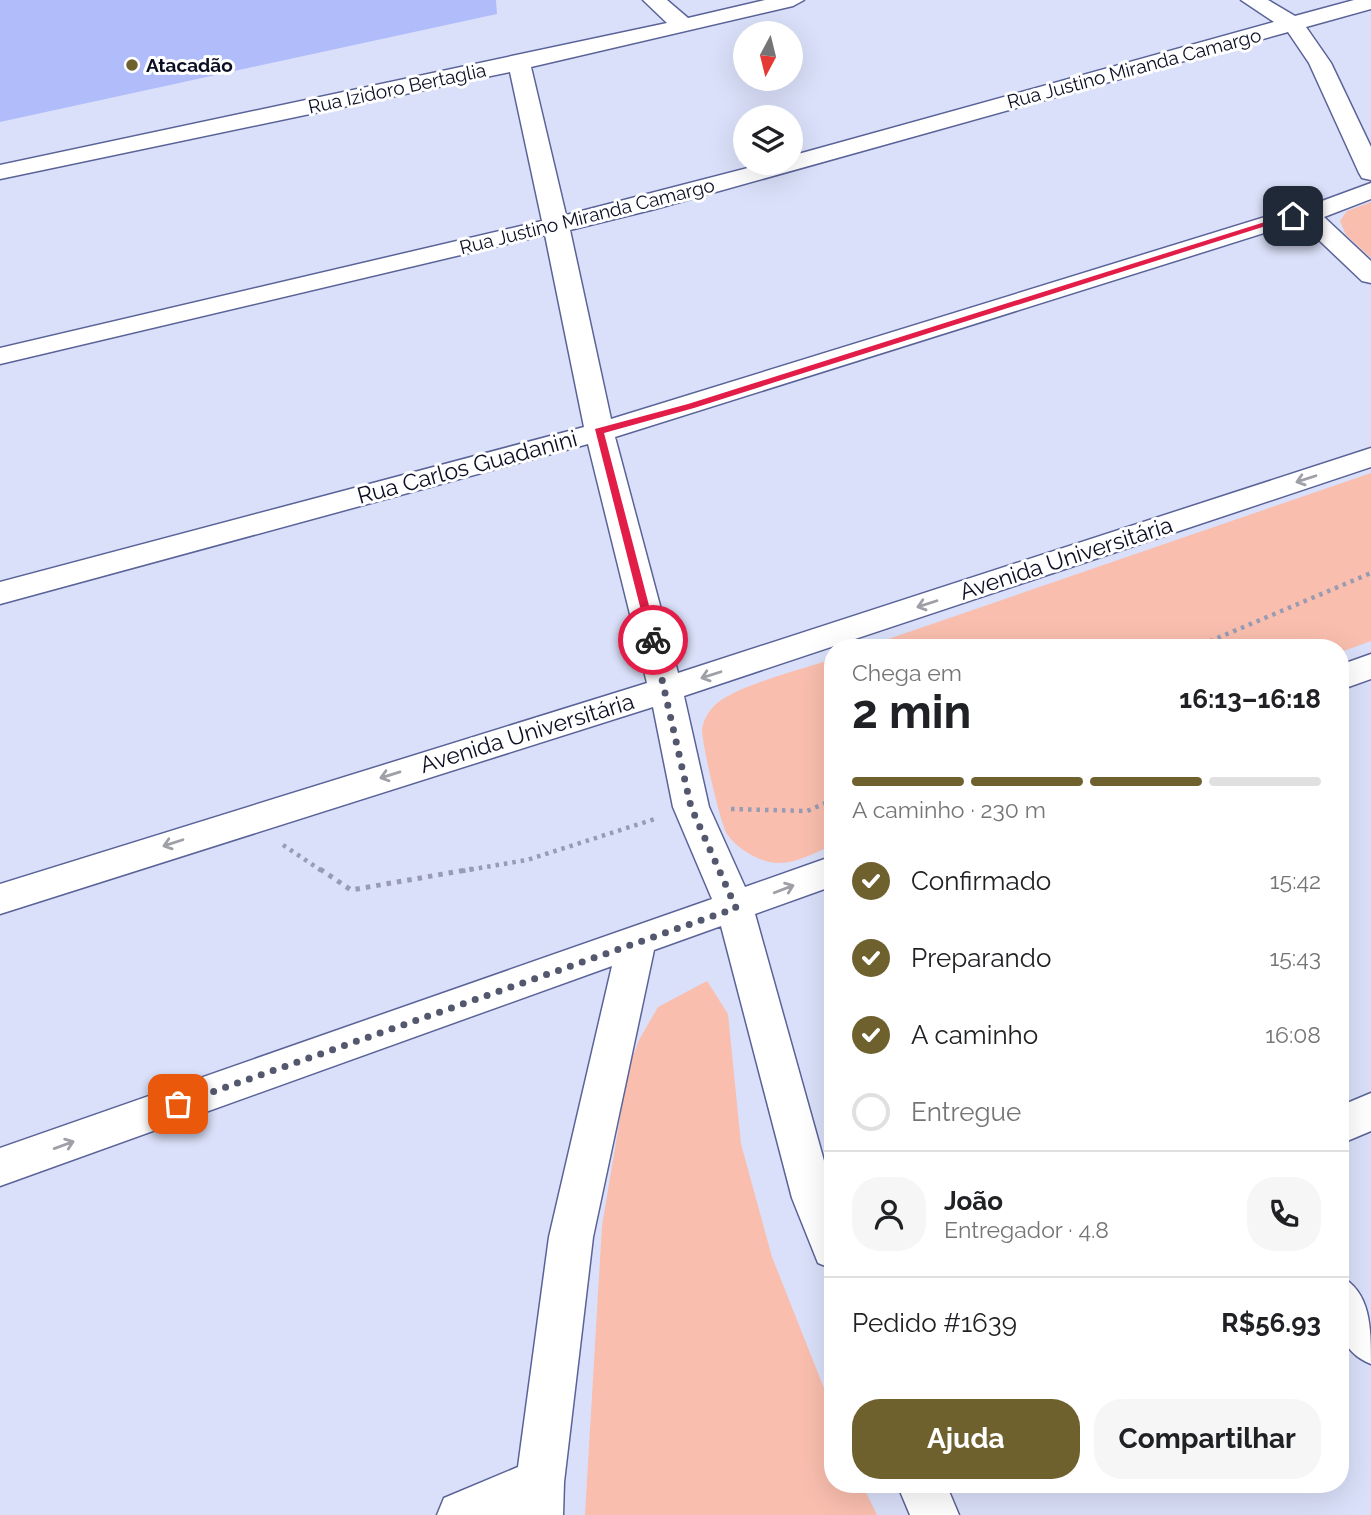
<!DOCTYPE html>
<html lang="pt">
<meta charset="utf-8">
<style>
:root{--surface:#fff;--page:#f6f6f6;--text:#202124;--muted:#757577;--line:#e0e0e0;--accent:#6e612e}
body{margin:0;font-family:Raleway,sans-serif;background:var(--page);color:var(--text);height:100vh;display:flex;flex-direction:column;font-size:26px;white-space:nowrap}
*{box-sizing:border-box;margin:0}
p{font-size:23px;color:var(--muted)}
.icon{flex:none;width:38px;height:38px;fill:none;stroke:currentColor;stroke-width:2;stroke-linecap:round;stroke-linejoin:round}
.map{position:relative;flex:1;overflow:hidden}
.panel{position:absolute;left:824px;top:639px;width:525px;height:854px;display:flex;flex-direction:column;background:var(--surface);border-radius:28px;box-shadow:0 7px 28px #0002}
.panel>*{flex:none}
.needle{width:46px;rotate:187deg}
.controls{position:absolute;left:733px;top:21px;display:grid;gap:14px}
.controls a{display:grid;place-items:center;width:70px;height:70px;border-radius:50%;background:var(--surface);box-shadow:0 7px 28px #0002;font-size:35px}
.pin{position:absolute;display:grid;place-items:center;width:60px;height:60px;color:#fff;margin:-30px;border-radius:14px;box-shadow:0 4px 10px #0006}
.courier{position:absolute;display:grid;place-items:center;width:70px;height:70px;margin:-35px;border:5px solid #e11d48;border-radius:50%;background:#fff;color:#222;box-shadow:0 2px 9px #0007}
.summary em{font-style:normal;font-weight:700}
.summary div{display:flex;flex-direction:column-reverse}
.summary{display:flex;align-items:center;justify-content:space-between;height:119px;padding:0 28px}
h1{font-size:46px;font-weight:700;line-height:52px}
.bar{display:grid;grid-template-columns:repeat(4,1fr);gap:10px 7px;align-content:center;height:84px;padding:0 28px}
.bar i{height:9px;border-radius:5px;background:var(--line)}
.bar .active{background:var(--accent)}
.bar p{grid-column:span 4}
.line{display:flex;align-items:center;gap:18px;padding:0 28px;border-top:2px solid var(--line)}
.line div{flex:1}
.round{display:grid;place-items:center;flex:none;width:74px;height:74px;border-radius:28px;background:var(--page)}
ol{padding:0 28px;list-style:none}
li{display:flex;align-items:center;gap:21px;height:77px}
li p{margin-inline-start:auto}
li .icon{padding:7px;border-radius:50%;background:var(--accent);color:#fff;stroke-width:4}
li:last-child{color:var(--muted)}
li i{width:38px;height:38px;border:4px solid var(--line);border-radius:50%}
.primary-button{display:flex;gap:14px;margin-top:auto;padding:14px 28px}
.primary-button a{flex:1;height:80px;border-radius:28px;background:var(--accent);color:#fff;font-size:28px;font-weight:700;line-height:80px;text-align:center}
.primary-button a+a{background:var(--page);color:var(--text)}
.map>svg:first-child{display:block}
.green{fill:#f9beae}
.building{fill:#b1bdfb}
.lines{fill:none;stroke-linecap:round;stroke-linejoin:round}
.minor-casing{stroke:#5a6398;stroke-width:3}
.path-far1{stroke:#979cb4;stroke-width:4.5;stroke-dasharray:3.5 5;stroke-linecap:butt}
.path{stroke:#979cb4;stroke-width:5;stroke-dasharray:4.5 6;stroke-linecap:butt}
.minor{fill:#fff;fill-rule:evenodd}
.oneway{stroke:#9e9fa7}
.route{fill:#e11d48}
.done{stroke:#54586e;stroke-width:7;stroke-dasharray:0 12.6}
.poi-dot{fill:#6e612e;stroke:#fff;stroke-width:2.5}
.labels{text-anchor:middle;stroke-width:6;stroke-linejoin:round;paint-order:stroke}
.far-poi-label{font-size:19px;font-weight:bold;fill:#0c0e23;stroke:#fff;text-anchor:start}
.far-street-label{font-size:19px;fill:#0c0e23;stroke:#fff}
.street-label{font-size:23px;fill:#0c0e23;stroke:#fff}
</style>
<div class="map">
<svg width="1371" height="1515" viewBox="0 0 1371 1515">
<rect width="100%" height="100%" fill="#dae0f9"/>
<path class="green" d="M1371 202V258L1346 235 1340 221 1347 211Z
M1371 473V641L1341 652 1340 648 865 647Z
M833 659V845C816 852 796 864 777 863 759 862 737 849 727 834 720 823 702 743 702 730 703 721 708 712 714 706 731 687 806 668 833 659Z
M707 981 728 1014 741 1144 772 1257 833 1411V1484H862L877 1515H585L602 1226 628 1070 639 1040 658 1007Z"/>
<path class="building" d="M0 0H496L497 14 0 122Z"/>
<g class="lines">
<defs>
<path id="minor" d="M643 0H667L688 18 765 0H804L793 6 531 67 566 215 767 163H791V156L1274 22 1241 0H1268L1295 16 1354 0H1371V9L1306 27 1331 63 1371 147V180L1362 178 1359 173 1309 63 1288 32 655 209 570 230 611 419 1284 211 1303 208 1371 183V199L1324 217 1371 261V283L1362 281 1301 223H1296L615 437 678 673 1371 448V467L684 696 709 807 745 887 833 856V886L755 914 833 1193V1269L818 1263 792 1198 721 926 654 950 593 1237 564 1482 563 1515H437L444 1498 518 1467 549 1237 612 966 0 1186V1148L712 899 673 807 653 707 0 914V884L647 683 588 444 0 604V582L584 427 545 235 0 364V348L542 221 510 72 0 179V165L667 23Z
M1371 654V679L1340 690V665Z
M1371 1093V1131L1340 1144V1106Z
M1340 1276C1371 1292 1371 1328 1371 1364 1331 1348 1340 1313 1340 1276Z
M897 1484H946L959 1515H910Z"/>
</defs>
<use href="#minor" class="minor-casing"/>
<path class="path-far1" d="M1194 648 1371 573
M731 809 807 811 833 800
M283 845 322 871
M462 871 527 860 658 818"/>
<path class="path" d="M320 869 351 890 472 869"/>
<use href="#minor" class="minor"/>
</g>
<defs><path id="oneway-shaft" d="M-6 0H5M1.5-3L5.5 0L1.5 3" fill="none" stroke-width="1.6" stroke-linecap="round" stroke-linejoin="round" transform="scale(1.75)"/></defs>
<g class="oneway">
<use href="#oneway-shaft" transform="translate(1306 479) rotate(162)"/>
<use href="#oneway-shaft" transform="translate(927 604) rotate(162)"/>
<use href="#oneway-shaft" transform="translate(711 675) rotate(162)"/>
<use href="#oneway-shaft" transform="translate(390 775) rotate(163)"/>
<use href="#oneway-shaft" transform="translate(173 843) rotate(162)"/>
<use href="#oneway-shaft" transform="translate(784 889) rotate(-21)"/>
<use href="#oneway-shaft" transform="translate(64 1145) rotate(-20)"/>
</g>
<path class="route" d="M1290 214 1297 216 694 408 604 433 658 640 649 642 595 429 688 404Z"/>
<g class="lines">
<path class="done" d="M178 1104 736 908 691 807 653 640"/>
</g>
<circle class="poi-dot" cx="132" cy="65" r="7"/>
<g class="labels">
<g class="far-poi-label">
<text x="146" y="72">Atacadão</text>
</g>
<g class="far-street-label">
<text transform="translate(1134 68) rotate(-15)" y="7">Rua Justino Miranda Camargo</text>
<text transform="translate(397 88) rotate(-12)" y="7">Rua Izidoro Bertaglia</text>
<text transform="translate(587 216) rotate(-14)" y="7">Rua Justino Miranda Camargo</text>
</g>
<g class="street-label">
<text transform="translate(467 467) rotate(-15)" y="8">Rua Carlos Guadanini</text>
<text transform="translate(1066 558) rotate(-18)" y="8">Avenida Universitária</text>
<text transform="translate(527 733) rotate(-17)" y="8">Avenida Universitária</text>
</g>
</g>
</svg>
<div class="controls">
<a><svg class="needle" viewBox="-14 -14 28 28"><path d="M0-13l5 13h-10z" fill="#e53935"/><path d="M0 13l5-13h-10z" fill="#757577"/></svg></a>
<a><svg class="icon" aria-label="layers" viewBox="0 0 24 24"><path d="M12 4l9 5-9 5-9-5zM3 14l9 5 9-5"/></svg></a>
</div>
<div class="pin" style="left:178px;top:1104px;background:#ea580c"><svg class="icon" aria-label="bag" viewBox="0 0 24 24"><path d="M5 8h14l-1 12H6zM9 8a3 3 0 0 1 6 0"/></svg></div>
<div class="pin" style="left:1293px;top:216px;background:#1f2937"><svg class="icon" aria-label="home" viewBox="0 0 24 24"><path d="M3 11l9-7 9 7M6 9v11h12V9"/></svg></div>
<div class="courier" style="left:653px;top:640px"><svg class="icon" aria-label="bike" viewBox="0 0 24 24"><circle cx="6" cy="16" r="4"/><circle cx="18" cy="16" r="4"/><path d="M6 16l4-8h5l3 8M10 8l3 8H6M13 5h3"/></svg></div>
<section class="panel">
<div class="summary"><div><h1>2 min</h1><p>Chega em</p></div><em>16:13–16:18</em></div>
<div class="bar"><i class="active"></i><i class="active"></i><i class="active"></i><i></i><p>A caminho · 230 m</p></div>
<ol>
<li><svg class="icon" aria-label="check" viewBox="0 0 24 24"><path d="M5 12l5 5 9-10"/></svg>Confirmado<p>15:42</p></li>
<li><svg class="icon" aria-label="check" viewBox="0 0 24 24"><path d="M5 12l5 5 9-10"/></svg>Preparando<p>15:43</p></li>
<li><svg class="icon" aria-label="check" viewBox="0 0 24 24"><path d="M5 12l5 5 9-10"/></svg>A caminho<p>16:08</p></li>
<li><i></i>Entregue</li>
</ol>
<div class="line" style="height:126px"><a class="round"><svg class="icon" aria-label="person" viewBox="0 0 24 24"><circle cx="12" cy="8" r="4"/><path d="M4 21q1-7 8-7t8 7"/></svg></a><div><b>João</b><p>Entregador · 4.8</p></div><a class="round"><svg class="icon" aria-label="phone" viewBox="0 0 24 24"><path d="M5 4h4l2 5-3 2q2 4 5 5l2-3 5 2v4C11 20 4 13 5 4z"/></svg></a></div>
<div class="line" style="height:91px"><div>Pedido #1639</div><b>R$56.93</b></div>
<div class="primary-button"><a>Ajuda</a><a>Compartilhar</a></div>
</section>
</div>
